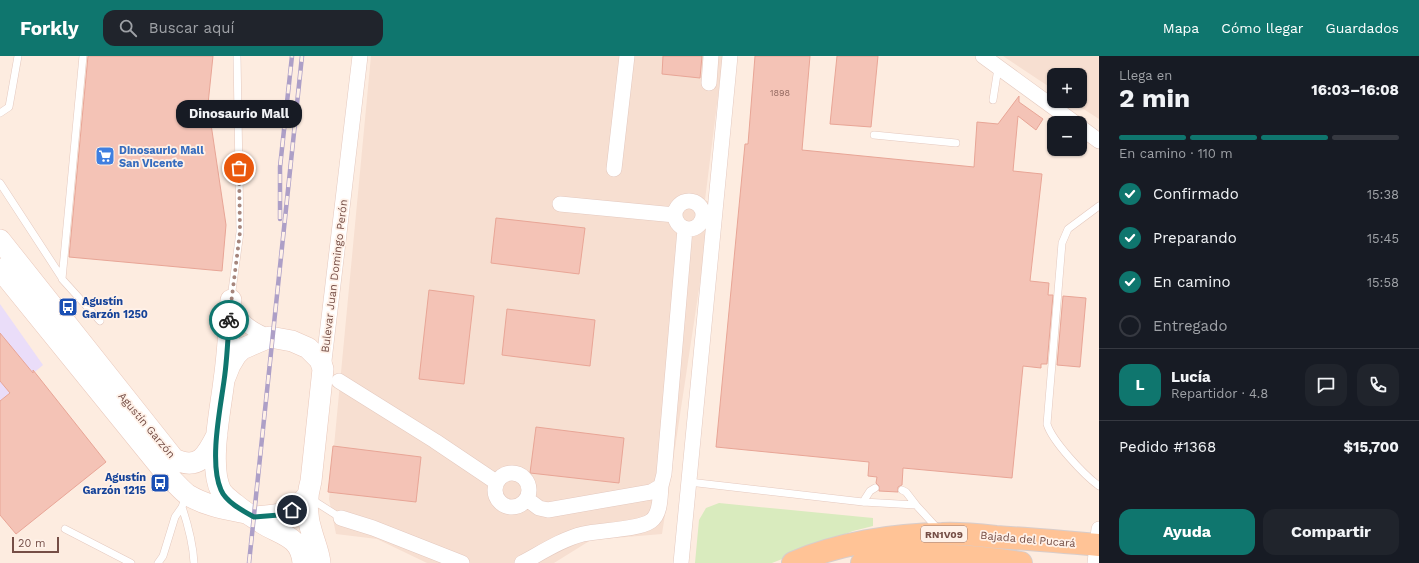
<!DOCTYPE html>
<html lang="es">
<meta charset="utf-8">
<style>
:root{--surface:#171b24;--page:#20242c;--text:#f1f3f6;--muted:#9ea1a6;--line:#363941;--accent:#0f766e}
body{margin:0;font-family:"Work Sans",sans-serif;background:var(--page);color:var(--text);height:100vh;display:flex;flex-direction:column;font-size:15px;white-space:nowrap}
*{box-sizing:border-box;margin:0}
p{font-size:13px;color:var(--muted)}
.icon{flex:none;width:22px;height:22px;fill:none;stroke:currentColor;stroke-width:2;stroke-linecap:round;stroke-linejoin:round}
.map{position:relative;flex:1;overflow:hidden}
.side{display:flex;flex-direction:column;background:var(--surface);width:320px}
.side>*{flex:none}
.controls{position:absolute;left:1047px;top:12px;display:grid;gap:8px}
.controls a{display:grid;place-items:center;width:40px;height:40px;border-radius:8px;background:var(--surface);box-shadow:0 1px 3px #0004;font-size:20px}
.scale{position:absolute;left:12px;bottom:10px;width:47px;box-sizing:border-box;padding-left:4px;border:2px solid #754e46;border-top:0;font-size:11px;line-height:14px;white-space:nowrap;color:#754e46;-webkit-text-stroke:3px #fff1e8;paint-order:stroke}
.pin{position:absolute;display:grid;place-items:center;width:34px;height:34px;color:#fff;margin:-17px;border:2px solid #fff;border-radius:50%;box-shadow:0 1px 4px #0007}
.courier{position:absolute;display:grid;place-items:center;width:40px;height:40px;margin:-20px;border:3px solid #0f766e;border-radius:50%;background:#fff;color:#222;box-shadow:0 1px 5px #0007}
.bubble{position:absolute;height:28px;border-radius:12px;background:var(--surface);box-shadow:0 1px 3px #0004;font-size:13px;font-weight:700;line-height:28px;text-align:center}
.headline em{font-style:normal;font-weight:700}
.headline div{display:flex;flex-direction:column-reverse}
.headline{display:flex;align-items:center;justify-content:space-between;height:68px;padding:0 20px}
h1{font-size:26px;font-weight:700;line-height:30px}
.bar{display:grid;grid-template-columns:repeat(4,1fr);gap:6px 4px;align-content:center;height:48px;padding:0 20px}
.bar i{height:5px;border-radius:3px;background:var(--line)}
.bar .current{background:var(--accent)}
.bar p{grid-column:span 4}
.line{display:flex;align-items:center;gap:10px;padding:0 20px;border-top:1px solid var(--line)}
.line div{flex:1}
.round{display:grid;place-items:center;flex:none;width:42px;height:42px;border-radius:12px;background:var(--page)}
ol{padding:0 20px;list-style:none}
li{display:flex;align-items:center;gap:12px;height:44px}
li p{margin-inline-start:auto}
li .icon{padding:4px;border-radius:50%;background:var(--accent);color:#fff;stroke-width:4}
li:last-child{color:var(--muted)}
li i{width:22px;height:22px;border:2px solid var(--line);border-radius:50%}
.cta{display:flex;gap:8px;margin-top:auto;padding:8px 20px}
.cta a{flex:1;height:46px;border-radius:12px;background:var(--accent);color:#fff;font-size:16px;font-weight:700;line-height:46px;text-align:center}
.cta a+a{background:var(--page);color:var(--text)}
header{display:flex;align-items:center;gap:24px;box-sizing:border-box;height:56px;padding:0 20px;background:var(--accent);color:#fff}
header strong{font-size:19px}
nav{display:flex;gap:22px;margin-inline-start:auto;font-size:14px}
.search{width:280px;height:36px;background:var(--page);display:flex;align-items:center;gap:10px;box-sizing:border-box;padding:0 14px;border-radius:12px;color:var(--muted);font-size:15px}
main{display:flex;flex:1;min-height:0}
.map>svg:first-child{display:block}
.residential{fill:#f7dfd1}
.education{fill:#eaddf9}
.green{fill:#d9ebbe}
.building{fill:#f4c3b6;stroke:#e8a596}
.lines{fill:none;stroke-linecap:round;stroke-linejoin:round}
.lane-casing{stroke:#e4c9bf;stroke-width:8}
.street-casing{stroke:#e4c9bf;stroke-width:16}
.secondary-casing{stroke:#e9c8bb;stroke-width:22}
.primary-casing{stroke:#d8cdcb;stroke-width:24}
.lane{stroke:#fff;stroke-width:7}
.street{stroke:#fff;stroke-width:15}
.secondary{stroke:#fff;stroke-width:21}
.primary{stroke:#ffc396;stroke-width:22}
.rail-casing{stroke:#ad9fc7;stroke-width:4.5}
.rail{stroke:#fff1e8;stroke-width:3;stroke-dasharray:9;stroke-linecap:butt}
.done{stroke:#a5857c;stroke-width:4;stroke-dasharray:0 7.2}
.route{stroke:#0f766e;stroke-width:5}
.labels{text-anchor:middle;stroke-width:3.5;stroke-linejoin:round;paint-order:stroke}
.number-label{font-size:9px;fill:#956b62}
.shield{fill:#fff1e8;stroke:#9e7f77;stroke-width:1}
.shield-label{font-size:10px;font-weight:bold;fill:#754e46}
.shop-label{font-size:11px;font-weight:bold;fill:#366cbe;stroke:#fff1e8;text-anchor:start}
.street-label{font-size:11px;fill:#754e46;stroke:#fff1e8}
.transit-label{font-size:11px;font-weight:bold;fill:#164399;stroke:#fff1e8;text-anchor:start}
</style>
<header>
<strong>Forkly</strong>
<div class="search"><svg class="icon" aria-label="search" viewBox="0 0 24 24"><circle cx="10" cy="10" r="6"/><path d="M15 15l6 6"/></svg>Buscar aquí</div>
<nav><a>Mapa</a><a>Cómo llegar</a><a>Guardados</a></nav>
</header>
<main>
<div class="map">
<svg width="1099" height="507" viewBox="0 0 1099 507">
<rect width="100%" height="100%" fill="#fdece0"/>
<path class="residential" d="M371 0H723L705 144 712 147 662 478 591 484 554 507H427L377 483 336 478 329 443Z
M1003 0H1099V63L1071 45H1080V19H1054V34Z"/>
<path class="education" d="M0 248 43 309 0 345Z"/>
<path class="green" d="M719 447 873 462V470L853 475 772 507H695L699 464 706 452Z"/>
<path class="building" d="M88 0H213L208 48 226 169 222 215 69 201Z
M663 0H702L700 22 662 18Z
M755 0H810L802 94 974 111 977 66 998 68 1019 40V46L1043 63 1036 74 1018 60 1013 115 1042 118 1030 225 1049 227 1048 239H1053L1047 308H1041V312L1023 310 1012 422 903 412 902 429 898 431V436L879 435V430L876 427 877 421 868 420 869 406 716 391 745 88H748Z
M837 0H878L871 71 830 68Z
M496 162 585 172 579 218 491 207Z
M429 234 474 240 464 328 419 323Z
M1063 240 1086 242 1080 311 1057 309Z
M507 253 595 264 590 310 502 299Z
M0 277 33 317V314L106 406 16 478 0 459V345L10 337 0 325Z
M536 371 624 382 619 427 530 417Z
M333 390 421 401 416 446 328 436Z"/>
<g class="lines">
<defs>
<path id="lane" d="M83 0 62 223 100 265
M993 44 998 12
M0 57 9 51 18 0
M874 79 956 87
M0 127 62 222
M1099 150 1068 173 1062 187 1047 368C1052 385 1084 419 1099 430
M231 242 240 176 237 0
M689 426 863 446 916 449 938 473
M902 434 906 436 916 449
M311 443 341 462
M863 446 870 435 875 432
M182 451C188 469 193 487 194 507
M65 473 131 507
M158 507 163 500 175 461 182 451 186 440"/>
<path id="street" d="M983 0 1075 67
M709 27 711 0
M1080 71 1099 85
M614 113 627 0
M675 159a14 14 0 1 1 28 0a14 14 0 1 1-28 0Z
M560 148 675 159
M231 245C238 265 251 274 270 281
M323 313 360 0
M339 325 435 385 496 426
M495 434a17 17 0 1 1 34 0a17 17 0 1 1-34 0Z
M527 443 539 452 548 454 651 436 661 430 664 418 685 173
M341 462 373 472 462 507
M522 507C541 497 562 483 583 478 600 474 638 474 651 465 661 458 660 440 661 430
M681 507 730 0
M1095 507 1099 473"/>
<path id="secondary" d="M0 184 174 403C199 415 207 399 217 379
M0 213 167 419C174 425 181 434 188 439 206 450 226 453 246 457
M231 244C229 271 228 297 224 324 221 352 208 410 221 435 224 440 230 444 235 448 243 455 253 461 262 467 281 479 301 480 303 507
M224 324 230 309 236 299 242 293 270 281 292 285 308 292 320 304 323 313 311 425C306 443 306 460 312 477 315 488 319 496 320 507
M254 461C277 459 291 460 307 440"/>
<path id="primary" d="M793 507C837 488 894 478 942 478 960 477 978 479 996 481 1030 483 1065 486 1099 489
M862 507C914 495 968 499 1021 507"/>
</defs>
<use href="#lane" class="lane-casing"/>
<use href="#street" class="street-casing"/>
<use href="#secondary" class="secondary-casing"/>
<use href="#primary" class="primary-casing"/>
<use href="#lane" class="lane"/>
<use href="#street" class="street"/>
<use href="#secondary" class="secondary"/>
<use href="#primary" class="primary"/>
<defs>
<path id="rail" d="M280 163V111L292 0
M249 507 302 0"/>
</defs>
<use href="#rail" class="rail-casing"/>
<use href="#rail" class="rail"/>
</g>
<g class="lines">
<path class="done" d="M229 264 240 176 239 112"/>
<path class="route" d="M229 264C228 284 227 305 224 325 220 354 209 407 221 434 226 446 243 455 254 461L279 459 292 454"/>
</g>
<defs>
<symbol id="supermarket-square" viewBox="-11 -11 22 22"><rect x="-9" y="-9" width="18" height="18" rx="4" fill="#3f7fe0" stroke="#fff1e8"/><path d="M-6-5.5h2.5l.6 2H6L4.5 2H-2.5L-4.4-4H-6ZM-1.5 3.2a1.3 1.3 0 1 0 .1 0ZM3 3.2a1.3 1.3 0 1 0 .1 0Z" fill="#fff"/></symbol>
<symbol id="bus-square" viewBox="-11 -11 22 22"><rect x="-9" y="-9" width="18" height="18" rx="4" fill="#1a4fb4" stroke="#fff1e8"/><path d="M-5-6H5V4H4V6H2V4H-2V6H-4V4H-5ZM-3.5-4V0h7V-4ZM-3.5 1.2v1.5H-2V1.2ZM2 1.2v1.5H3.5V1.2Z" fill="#fff"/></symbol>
</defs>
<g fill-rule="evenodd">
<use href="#supermarket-square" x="94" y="89" width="22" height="22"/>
<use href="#bus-square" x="57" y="240" width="22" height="22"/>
<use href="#bus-square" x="149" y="416" width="22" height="22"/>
</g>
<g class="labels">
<g class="number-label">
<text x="780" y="40">1898</text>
</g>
<rect class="shield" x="921" y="470" width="46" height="16" rx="3"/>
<g class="shield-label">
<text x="944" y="482">RN1V09</text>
</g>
<g class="shop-label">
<text x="119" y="98">Dinosaurio Mall<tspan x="119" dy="13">San Vicente</tspan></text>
</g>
<g class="street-label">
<text transform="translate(334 220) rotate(-83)" y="4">Bulevar Juan Domingo Perón</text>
<text transform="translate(147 369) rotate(50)" y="4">Agustín Garzón</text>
<text transform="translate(1028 483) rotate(5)" y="4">Bajada del Pucará</text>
</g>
<g class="transit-label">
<text x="82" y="249">Agustín<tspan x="82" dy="13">Garzón 1250</tspan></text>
<text x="146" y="425" text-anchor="end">Agustín<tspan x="146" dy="13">Garzón 1215</tspan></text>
</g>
</g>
</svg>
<div class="controls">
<a>+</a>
<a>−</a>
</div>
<div class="scale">20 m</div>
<div class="pin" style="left:239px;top:112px;background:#ea580c"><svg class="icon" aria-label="bag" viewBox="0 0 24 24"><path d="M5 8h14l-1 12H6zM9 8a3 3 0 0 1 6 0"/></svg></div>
<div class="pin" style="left:292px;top:454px;background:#1f2937"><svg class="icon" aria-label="home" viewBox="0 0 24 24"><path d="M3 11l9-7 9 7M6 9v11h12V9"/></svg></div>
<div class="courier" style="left:229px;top:264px"><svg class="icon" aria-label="bike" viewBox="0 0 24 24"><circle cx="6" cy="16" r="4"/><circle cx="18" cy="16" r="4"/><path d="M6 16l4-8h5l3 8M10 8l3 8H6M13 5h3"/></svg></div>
<div class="bubble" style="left:176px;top:44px;width:126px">Dinosaurio Mall</div>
</div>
<section class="side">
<div class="headline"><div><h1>2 min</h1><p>Llega en</p></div><em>16:03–16:08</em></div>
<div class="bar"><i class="current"></i><i class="current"></i><i class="current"></i><i></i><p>En camino · 110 m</p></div>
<ol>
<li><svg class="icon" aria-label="check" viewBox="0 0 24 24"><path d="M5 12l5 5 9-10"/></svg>Confirmado<p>15:38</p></li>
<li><svg class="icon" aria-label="check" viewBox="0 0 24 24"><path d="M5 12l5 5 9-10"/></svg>Preparando<p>15:45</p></li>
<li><svg class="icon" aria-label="check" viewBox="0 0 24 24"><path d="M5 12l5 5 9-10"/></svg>En camino<p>15:58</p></li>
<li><i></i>Entregado</li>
</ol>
<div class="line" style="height:72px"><b class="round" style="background:var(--accent);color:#fff">L</b><div><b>Lucía</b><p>Repartidor · 4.8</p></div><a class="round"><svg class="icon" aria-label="chat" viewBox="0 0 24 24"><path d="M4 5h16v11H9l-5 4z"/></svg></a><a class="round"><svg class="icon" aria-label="phone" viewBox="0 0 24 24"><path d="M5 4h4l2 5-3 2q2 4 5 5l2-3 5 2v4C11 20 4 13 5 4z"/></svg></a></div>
<div class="line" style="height:52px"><div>Pedido #1368</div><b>$15,700</b></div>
<div class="cta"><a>Ayuda</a><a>Compartir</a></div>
</section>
</main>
